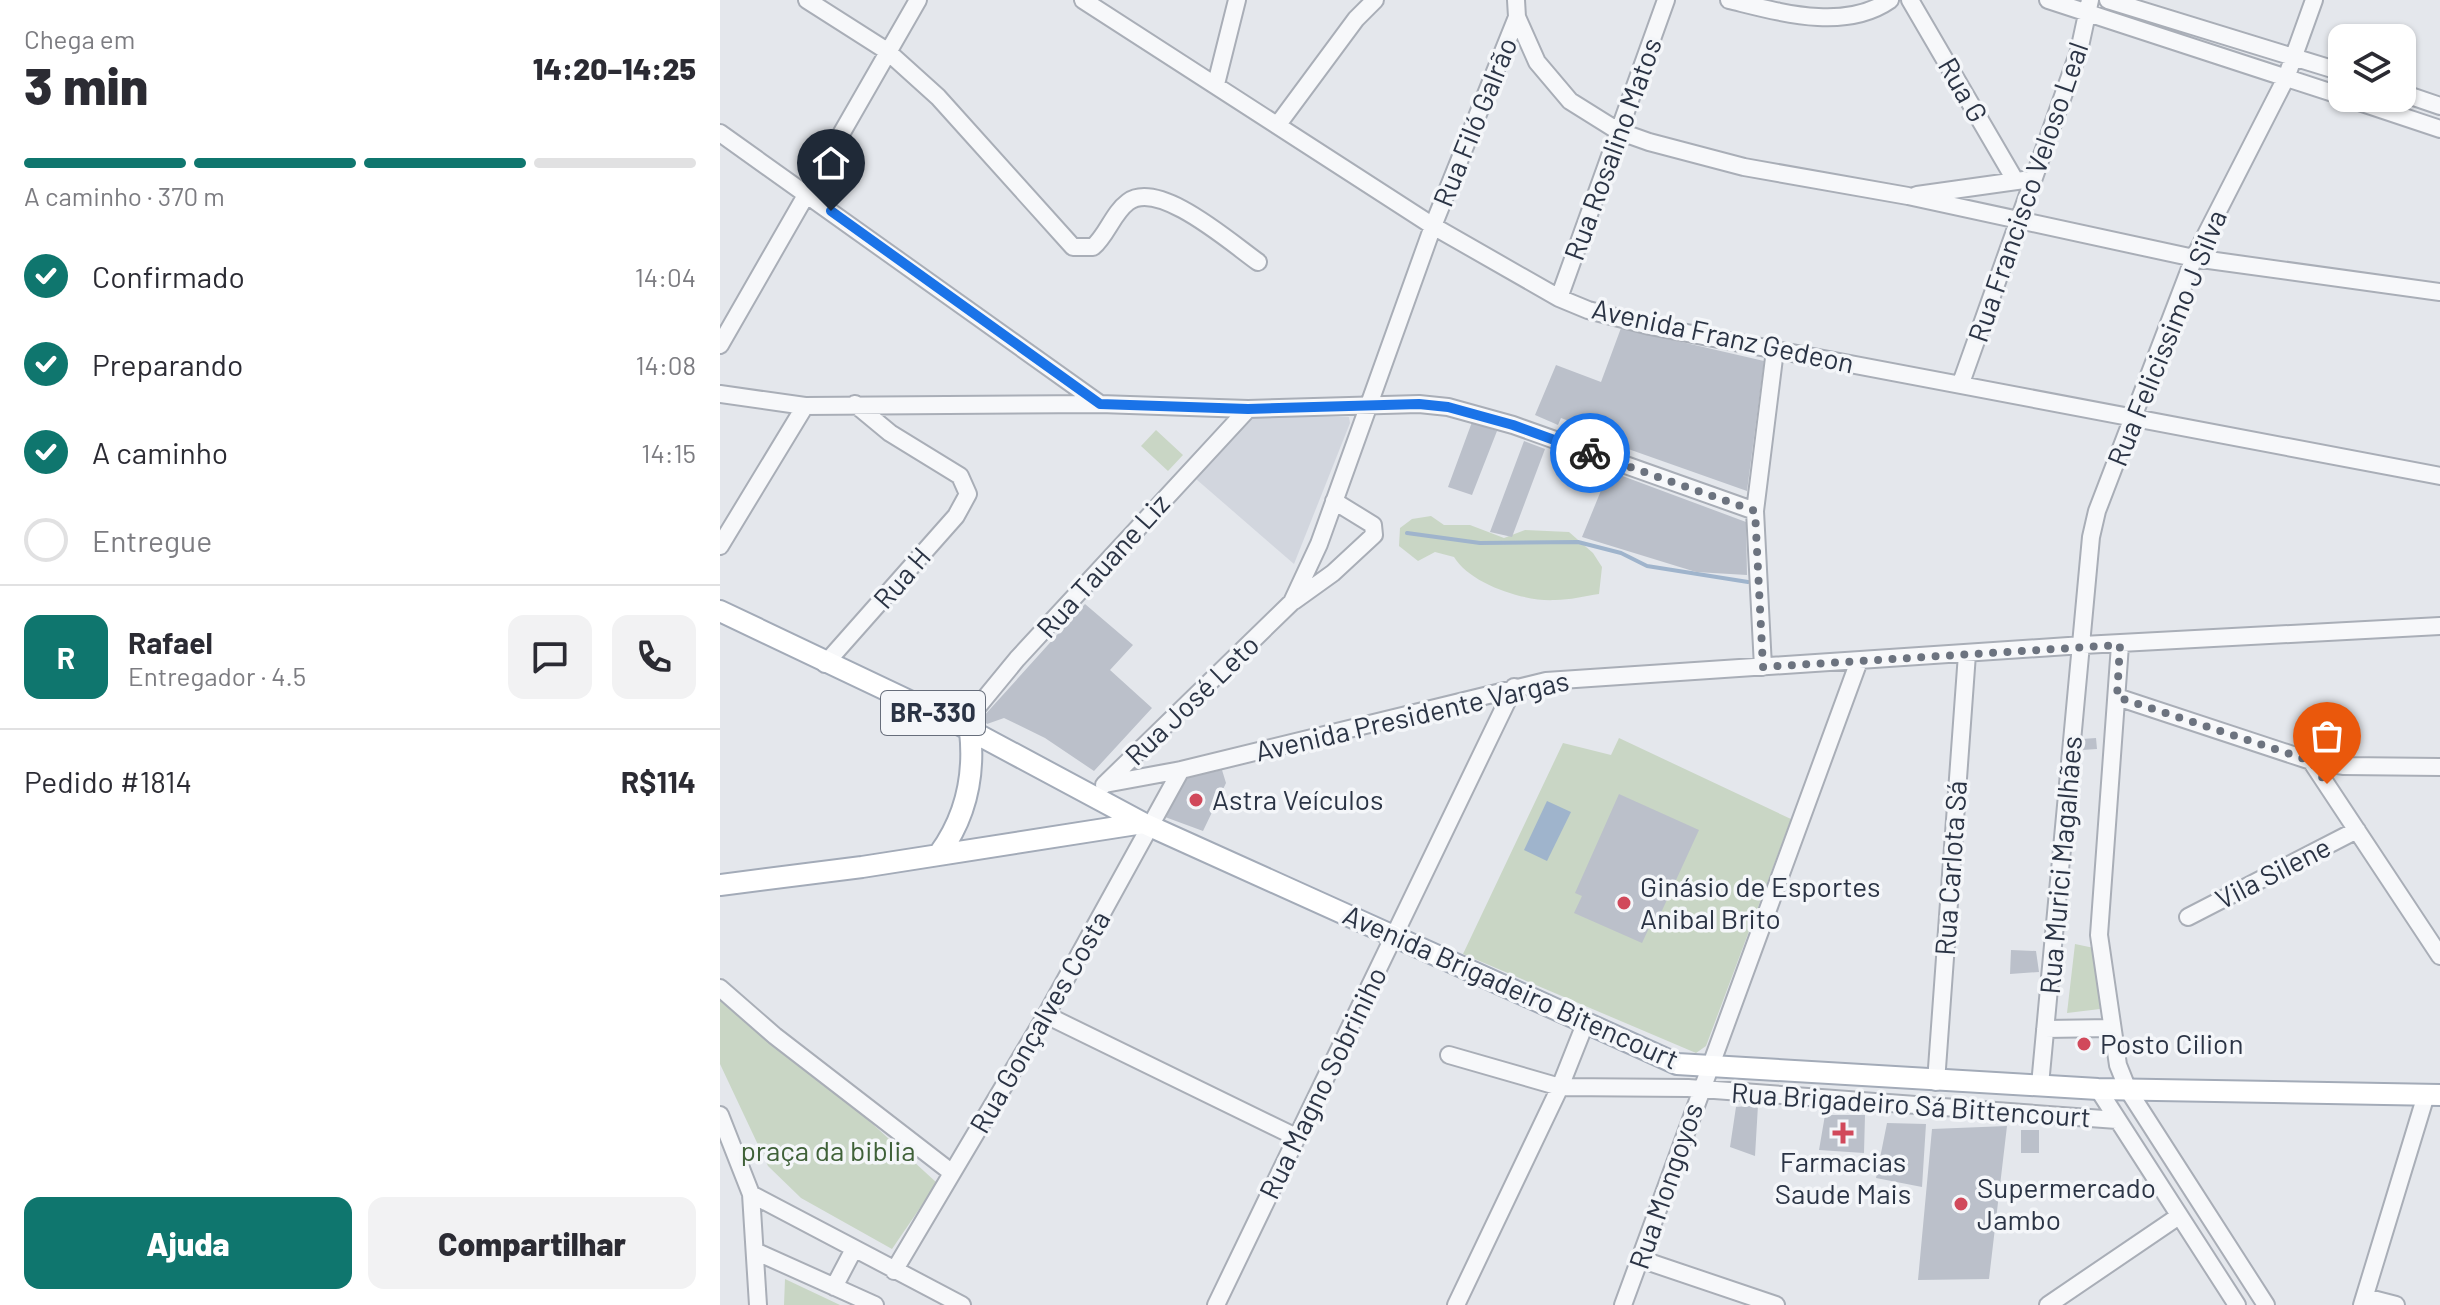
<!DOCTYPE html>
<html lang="pt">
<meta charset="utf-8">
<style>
:root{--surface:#fff;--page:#f2f2f3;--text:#2b2b33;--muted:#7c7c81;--line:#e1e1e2;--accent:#0f766e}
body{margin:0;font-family:Barlow,sans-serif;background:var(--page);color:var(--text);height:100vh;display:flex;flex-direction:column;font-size:30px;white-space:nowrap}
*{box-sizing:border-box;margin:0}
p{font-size:26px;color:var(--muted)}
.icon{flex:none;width:44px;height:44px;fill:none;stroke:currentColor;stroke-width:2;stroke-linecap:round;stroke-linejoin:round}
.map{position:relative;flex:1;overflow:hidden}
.side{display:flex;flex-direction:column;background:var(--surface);width:720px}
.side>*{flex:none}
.buttons{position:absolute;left:1608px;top:24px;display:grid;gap:16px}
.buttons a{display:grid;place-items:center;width:88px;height:88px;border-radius:16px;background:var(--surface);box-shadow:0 2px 6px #0004;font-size:40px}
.pin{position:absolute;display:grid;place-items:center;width:68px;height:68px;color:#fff;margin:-82px -34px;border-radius:50% 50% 50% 0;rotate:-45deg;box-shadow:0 0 8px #0007}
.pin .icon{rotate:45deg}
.courier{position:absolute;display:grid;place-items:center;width:80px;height:80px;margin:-40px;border:6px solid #1a73e8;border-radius:50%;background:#fff;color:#222;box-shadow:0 2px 10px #0007}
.overview em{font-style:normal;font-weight:800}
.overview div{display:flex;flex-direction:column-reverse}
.overview{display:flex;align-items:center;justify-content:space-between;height:136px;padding:0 24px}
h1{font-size:52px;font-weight:800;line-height:60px}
.bar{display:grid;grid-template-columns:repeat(4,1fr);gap:12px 8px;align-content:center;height:96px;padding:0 24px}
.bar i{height:10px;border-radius:6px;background:var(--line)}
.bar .on{background:var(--accent)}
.bar p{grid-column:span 4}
.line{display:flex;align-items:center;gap:20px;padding:0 24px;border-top:2px solid var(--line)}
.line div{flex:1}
.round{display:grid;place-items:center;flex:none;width:84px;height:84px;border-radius:16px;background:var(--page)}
ol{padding:0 24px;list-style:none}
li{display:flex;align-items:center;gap:24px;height:88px}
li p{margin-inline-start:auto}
li .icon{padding:8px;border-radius:50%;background:var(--accent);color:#fff;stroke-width:4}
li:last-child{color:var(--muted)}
li i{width:44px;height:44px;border:4px solid var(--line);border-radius:50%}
.primary-button{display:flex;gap:16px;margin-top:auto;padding:16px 24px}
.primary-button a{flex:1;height:92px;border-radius:16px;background:var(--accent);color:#fff;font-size:32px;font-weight:800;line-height:92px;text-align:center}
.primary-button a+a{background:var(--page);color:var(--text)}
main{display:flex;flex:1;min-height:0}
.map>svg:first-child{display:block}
.built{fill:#d2d6de}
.green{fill:#c9d6c5}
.water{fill:#9fb4cc}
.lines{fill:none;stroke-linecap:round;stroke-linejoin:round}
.stream{stroke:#9fb4cc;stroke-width:4}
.building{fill:#bbc0ca}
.minor-casing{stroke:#a9aeb7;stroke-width:20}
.major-casing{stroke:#a3abb8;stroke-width:24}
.minor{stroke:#f7f8fa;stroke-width:16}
.major{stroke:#fff;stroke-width:20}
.done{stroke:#6c737f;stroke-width:8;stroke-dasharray:0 14.4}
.route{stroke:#1a73e8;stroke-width:10}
.poi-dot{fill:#d1495b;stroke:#f4f6f9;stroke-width:3}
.labels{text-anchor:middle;stroke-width:7;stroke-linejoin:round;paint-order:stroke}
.shield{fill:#f4f6f9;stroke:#676e7b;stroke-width:2}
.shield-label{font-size:26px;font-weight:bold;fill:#2b3445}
.street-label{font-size:28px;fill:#2b3445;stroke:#f4f6f9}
.poi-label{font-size:28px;fill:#2b3445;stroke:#f4f6f9;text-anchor:start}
.park-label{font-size:28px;fill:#3f6138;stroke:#f4f6f9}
</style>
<main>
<section class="side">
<div class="overview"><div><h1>3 min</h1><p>Chega em</p></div><em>14:20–14:25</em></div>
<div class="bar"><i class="on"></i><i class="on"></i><i class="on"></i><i></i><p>A caminho · 370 m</p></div>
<ol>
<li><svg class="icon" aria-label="check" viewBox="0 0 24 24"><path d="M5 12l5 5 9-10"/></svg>Confirmado<p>14:04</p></li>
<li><svg class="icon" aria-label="check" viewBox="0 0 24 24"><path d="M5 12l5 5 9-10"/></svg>Preparando<p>14:08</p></li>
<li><svg class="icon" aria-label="check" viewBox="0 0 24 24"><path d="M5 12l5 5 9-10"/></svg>A caminho<p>14:15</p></li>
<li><i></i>Entregue</li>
</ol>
<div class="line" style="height:144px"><b class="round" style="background:var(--accent);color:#fff">R</b><div><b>Rafael</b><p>Entregador · 4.5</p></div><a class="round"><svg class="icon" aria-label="chat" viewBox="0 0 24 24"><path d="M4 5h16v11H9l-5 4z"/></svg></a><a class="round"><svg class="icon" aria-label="phone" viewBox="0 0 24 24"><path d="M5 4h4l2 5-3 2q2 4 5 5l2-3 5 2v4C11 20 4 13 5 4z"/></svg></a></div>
<div class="line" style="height:104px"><div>Pedido #1814</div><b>R$114</b></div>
<div class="primary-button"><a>Ajuda</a><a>Compartilhar</a></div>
</section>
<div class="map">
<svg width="1720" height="1305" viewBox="0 0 1720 1305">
<rect width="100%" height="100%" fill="#e4e7ec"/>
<path class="built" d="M528 415 629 417 630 423 574 564 476 479Z"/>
<path class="green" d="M436 430 463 455 448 471 421 446Z
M711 516 724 525H750L784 538 805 530 849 532 873 553 882 567 879 594C865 596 850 600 835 600 805 602 750 584 734 557L715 552 698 561 679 546 680 528 692 519Z
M899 738 1071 819 986 1046 976 1053 743 954 843 743 891 755Z
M1355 944 1374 948 1380 1009 1347 1013Z
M0 984 217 1183 172 1249 81 1198 48 1166 0 1064Z
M65 1279 120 1305H64Z"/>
<path class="water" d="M827 801 851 812 827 861 804 850Z"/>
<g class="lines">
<path class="stream" d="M687 533 760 543 858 542 901 553 927 566 1028 582"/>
</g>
<path class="building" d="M901 328 1044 361 1027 491 863 433 865 427 841 418 838 425 815 415 836 365 881 382Z
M752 422 777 431 752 495 728 487Z
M804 441 825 449 792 537 770 532Z
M889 471 1026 522 1027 575 976 572 862 537Z
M365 604 413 645 390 670 432 708 374 771 325 738 284 718 267 724 262 718Z
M1376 738 1377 749 1362 750V739Z
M502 770 506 783 483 831 445 817 465 778Z
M899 794 979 830 934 928 930 926 922 943 854 913 862 896 855 893Z
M1291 950 1316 951 1319 972 1290 974Z
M1038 1105 1035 1156 1010 1147 1016 1107Z
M1105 1115H1145L1144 1153 1099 1150Z
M1167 1123 1206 1124 1202 1187 1156 1178Z
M1287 1126 1269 1279 1198 1280 1212 1129Z
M1301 1130H1319V1153H1301Z"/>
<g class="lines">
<defs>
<path id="minor" d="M87 0 167 51 218 97 353 247H373C387 235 393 213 408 202 439 179 511 243 538 262
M363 0 713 226 839 298 868 310 930 326 1720 476
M796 0 797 17 817 62 850 101 898 131 929 142 1024 167 1188 196 1474 258 1720 292
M1009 0C1059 12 1124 32 1170 0
M1190 0 1295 180
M1328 0 1622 96
M1388 0 1622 72
M496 84 517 0
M1682 93 1720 106
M1627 98 1720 129
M559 123 636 19 655 0
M0 133 380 404
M1197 195 1304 180
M839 298 946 0
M0 345 198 0
M1241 383 1359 51 1370 0
M0 394 85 406 380 404 528 409 699 404 728 407 793 425 1035 511
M0 546 85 406
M574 601 613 573 654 535 653 525 614 501
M1400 645 1379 935 1398 1065 1408 1090 1546 1305
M105 664 236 516 248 494 240 476 170 433 135 404
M1043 667 1035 511 1055 350
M1397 697 1591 761 1624 766 1720 767
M242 726 297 659 528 409
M1591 761 1720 956
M385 784 461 770 826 681 1363 645 1720 626
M384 785 572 602 599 544 713 226 797 17
M1468 917 1637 830
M0 988 55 1036 231 1172
M326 1015 576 1137
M1325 1029 1392 1028
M729 1055 840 1087 968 1088 1397 1120
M1216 1082 1247 654
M1320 1085 1371 537 1377 511 1474 258 1566 78 1594 0
M1378 1089 1517 1305
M0 1115 31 1194 38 1305
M31 1194 242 1305
M37 1252 155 1305
M920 1259 1056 1305
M174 1271 326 1015 461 770
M114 1287 134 1249
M1645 1297 1676 1305
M496 1305 794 687
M736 1305 840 1087 865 1024
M903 1305 1139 661
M1328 1305 1459 1216
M1642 1305 1706 1095"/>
<path id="major" d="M0 611 242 726 423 823 957 1064 1378 1089 1720 1095
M219 854C246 817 255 776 250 731
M0 885 142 867 423 823"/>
</defs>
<use href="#minor" class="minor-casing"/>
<use href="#major" class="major-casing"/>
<use href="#minor" class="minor"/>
<use href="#major" class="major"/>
</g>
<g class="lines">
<path class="done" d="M870 453 1035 511 1043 667 1400 645 1397 697 1591 761 1607 784"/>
<path class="route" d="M111 211 380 404 528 409 699 404 728 407 793 425 870 453"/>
</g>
<g class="poi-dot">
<circle cx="476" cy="800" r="8"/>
<circle cx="904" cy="903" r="8"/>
<circle cx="1364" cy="1044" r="8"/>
<path d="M1119 1121h8v8h8v8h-8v8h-8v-8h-8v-8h8z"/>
<circle cx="1241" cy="1204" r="8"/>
</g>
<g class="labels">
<rect class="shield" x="161" y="691" width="104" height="44" rx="6"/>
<g class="shield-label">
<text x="213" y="722">BR-330</text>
</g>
<g class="street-label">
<text transform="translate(1243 90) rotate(60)" y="10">Rua G</text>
<text transform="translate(755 122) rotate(-68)" y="10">Rua Filó Galrão</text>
<text transform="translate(893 149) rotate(-70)" y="10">Rua Rosalino Matos</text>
<text transform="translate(1308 192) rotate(-71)" y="10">Rua Francisco Veloso Leal</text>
<text transform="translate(1003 336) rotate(12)" y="10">Avenida Franz Gedeon</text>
<text transform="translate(1447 338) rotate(-68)" y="10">Rua Felicissimo J Silva</text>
<text transform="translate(383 566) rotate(-48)" y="10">Rua Tauane Liz</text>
<text transform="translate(182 578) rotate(-49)" y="10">Rua H</text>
<text transform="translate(472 700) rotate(-44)" y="10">Rua José Leto</text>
<text transform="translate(692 716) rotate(-13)" y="10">Avenida Presidente Vargas</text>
<text transform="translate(1341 865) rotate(-85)" y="10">Rua Murici Magalhães</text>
<text transform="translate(1231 868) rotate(-86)" y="10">Rua Carlota Sá</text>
<text transform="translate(1553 873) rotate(-27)" y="10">Vila Silene</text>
<text transform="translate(791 987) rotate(24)" y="10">Avenida Brigadeiro Bitencourt</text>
<text transform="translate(320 1022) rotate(-60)" y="10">Rua Gonçalves Costa</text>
<text transform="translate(603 1083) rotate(-64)" y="10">Rua Magno Sobriniho</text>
<text transform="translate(1191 1105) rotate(4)" y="10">Rua Brigadeiro Sá Bittencourt</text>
<text transform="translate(946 1186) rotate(-71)" y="10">Rua Mongoyos</text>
</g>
<g class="poi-label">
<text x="492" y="810">Astra Veículos</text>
<text x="920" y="897">Ginásio de Esportes<tspan x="920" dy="32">Anibal Brito</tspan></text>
<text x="1380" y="1054">Posto Cilion</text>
<text x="1123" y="1172" text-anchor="middle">Farmacias<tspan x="1123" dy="32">Saude Mais</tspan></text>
<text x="1257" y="1198">Supermercado<tspan x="1257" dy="32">Jambo</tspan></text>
</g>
<g class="park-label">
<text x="108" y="1161">praça da biblia</text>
</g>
</g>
</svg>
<div class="buttons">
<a><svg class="icon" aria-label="layers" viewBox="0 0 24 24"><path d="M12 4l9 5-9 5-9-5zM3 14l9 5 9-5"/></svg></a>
</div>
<div class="pin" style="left:1607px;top:784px;background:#ea580c"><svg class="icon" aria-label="bag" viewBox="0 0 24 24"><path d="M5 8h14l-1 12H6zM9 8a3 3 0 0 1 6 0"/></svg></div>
<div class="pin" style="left:111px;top:211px;background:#1f2937"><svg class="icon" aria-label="home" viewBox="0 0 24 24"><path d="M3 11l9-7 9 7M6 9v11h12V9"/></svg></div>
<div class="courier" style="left:870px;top:453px"><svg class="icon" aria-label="bike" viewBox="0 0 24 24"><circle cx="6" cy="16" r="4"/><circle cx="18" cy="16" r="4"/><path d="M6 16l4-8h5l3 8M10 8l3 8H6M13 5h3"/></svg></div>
</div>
</main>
